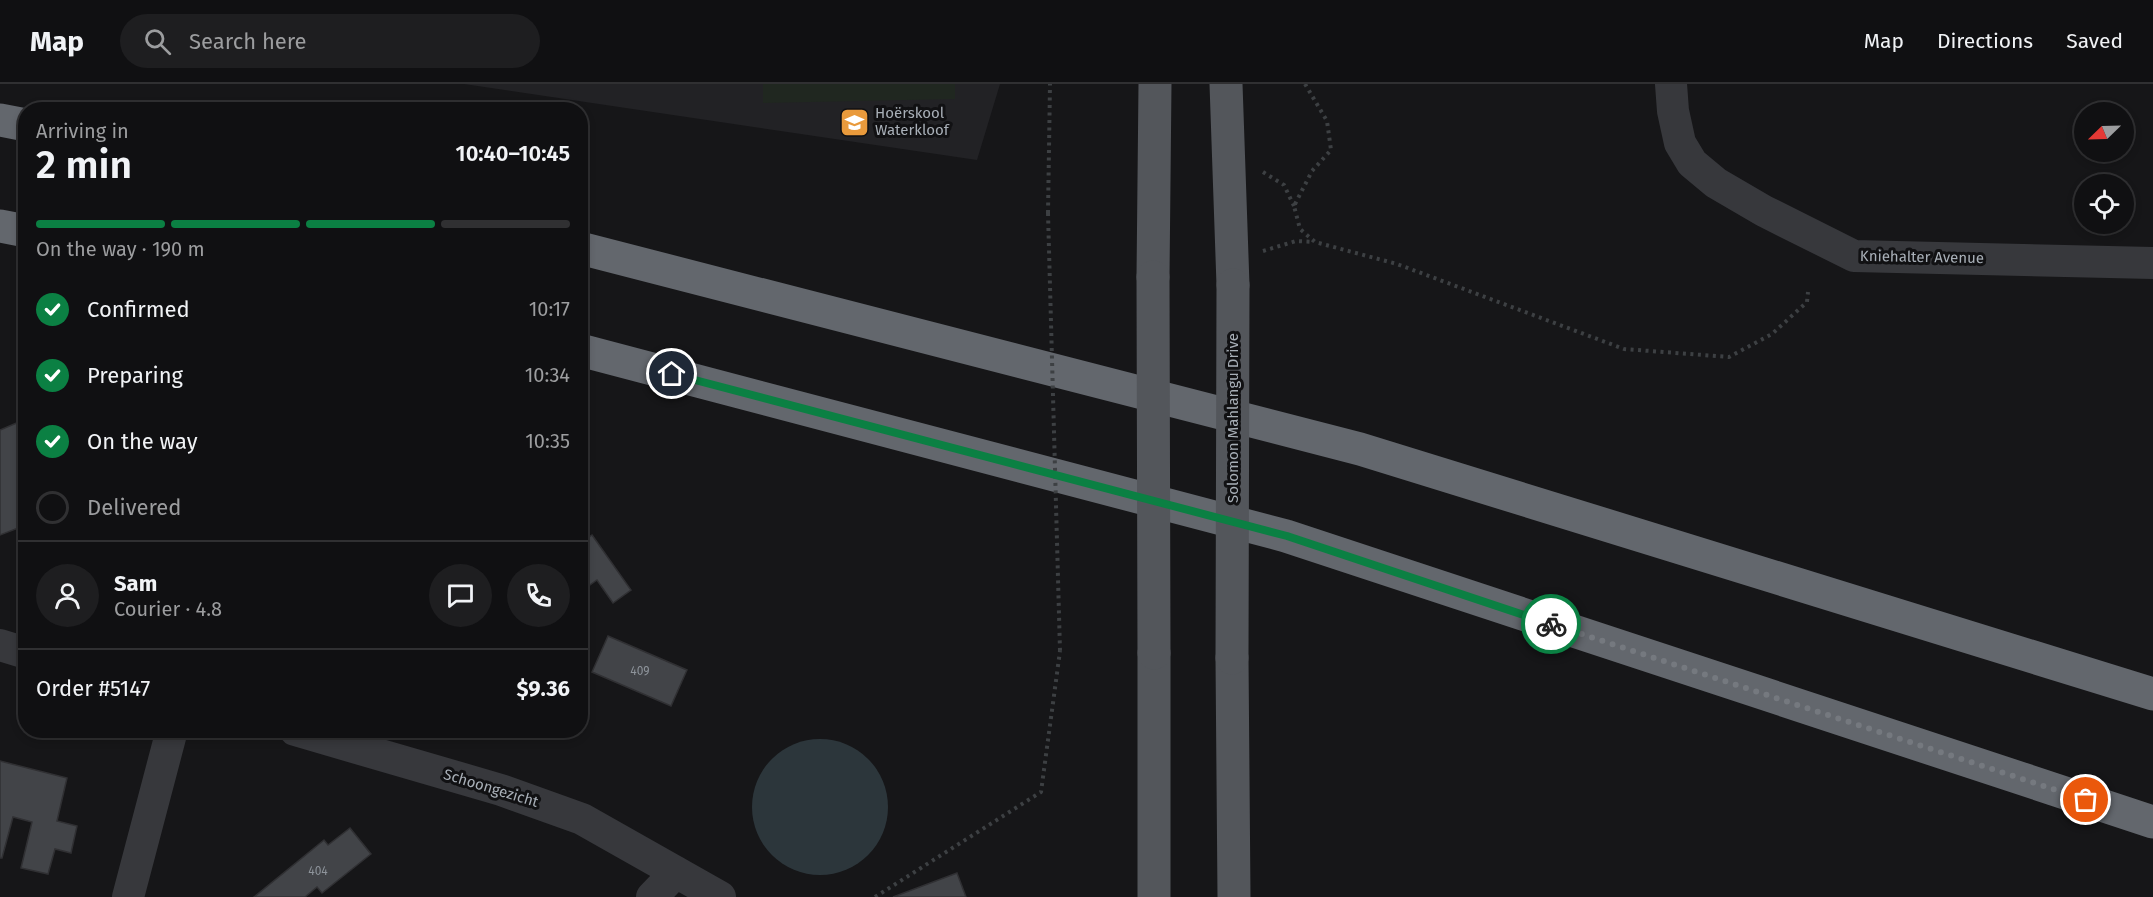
<!DOCTYPE html>
<meta charset="utf-8">
<style>
:root{--surface:#101012;--page:#1e1e20;--text:#f1f3f6;--muted:#9c9d9f;--line:#303032;--accent:#0b8043}
body{margin:0;font-family:"Fira Sans",sans-serif;background:var(--page);color:var(--text);height:100vh;display:flex;flex-direction:column;font-size:22px;white-space:nowrap}
*{box-sizing:border-box;margin:0}
p{font-size:20px;color:var(--muted)}
.icon{flex:none;width:33px;height:33px;fill:none;stroke:currentColor;stroke-width:2;stroke-linecap:round;stroke-linejoin:round}
.map{position:relative;flex:1;overflow:hidden}
.side{position:absolute;left:18px;top:18px;width:570px;height:636px;display:flex;flex-direction:column;background:var(--surface);border-radius:24px;box-shadow:0 3px 9px #0003,0 0 0 2px var(--line)}
.side>*{flex:none}
.needle{width:39px;rotate:247deg}
.tools{position:absolute;left:2074px;top:18px;display:grid;gap:12px}
.tools a{display:grid;place-items:center;width:60px;height:60px;border-radius:50%;background:var(--surface);box-shadow:0 3px 9px #0003,0 0 0 2px var(--line);font-size:30px}
.pin{position:absolute;display:grid;place-items:center;width:51px;height:51px;color:#fff;margin:-26px;border:3px solid #fff;border-radius:50%;box-shadow:0 2px 6px #0007}
.courier{position:absolute;display:grid;place-items:center;width:60px;height:60px;margin:-30px;border:4px solid #0b8043;border-radius:50%;background:#fff;color:#222;box-shadow:0 2px 8px #0007}
.summary em{font-style:normal;font-weight:600}
.summary div{display:flex;flex-direction:column-reverse}
.summary{display:flex;align-items:center;justify-content:space-between;height:102px;padding:0 18px}
h1{font-size:39px;font-weight:600;line-height:45px}
.bar{display:grid;grid-template-columns:repeat(4,1fr);gap:9px 6px;align-content:center;height:72px;padding:0 18px}
.bar i{height:8px;border-radius:4px;background:var(--line)}
.bar .selected{background:var(--accent)}
.bar p{grid-column:span 4}
.line{display:flex;align-items:center;gap:15px;padding:0 18px;border-top:2px solid var(--line)}
.line div{flex:1}
.round{display:grid;place-items:center;flex:none;width:63px;height:63px;border-radius:32px;background:var(--page)}
ol{padding:0 18px;list-style:none}
li{display:flex;align-items:center;gap:18px;height:66px}
li p{margin-inline-start:auto}
li .icon{padding:6px;border-radius:50%;background:var(--accent);color:#fff;stroke-width:4}
li:last-child{color:var(--muted)}
li i{width:33px;height:33px;border:3px solid var(--line);border-radius:50%}
header{display:flex;align-items:center;gap:36px;box-sizing:border-box;height:84px;padding:0 30px;background:var(--surface);border-bottom:2px solid var(--line)}
header strong{font-size:28px}
nav{display:flex;gap:33px;margin-inline-start:auto;font-size:21px}
.search{width:420px;height:54px;background:var(--page);display:flex;align-items:center;gap:15px;box-sizing:border-box;padding:0 21px;border-radius:33px;color:var(--muted);font-size:22px}
.map>svg:first-child{display:block}
.built{fill:#222225}
.green{fill:#202720}
.water{fill:#2c363b}
.building{fill:#424448;stroke:#303033;stroke-width:1.5}
.lines{fill:none;stroke-linecap:round;stroke-linejoin:round}
.path{stroke:#3d4043;stroke-width:4;stroke-dasharray:3 4.5;stroke-linecap:butt}
.minor{stroke:#37383c;stroke-width:32}
.primary{stroke:#53565b;stroke-width:33}
.motorway{stroke:#63676d;stroke-width:33}
.path-bridge{stroke:#3d4043;stroke-width:4;stroke-dasharray:3 4.5;stroke-linecap:butt}
.primary-bridge{stroke:#53565b;stroke-width:33}
.done{stroke:#75797f;stroke-width:6;stroke-dasharray:0 10.8}
.route{stroke:#0b8043;stroke-width:8}
.labels{text-anchor:middle;stroke-width:6;stroke-linejoin:round;paint-order:stroke}
.number-label{font-size:12px;fill:#8e949b}
.poi-label{font-size:15px;fill:#a8afb7;stroke:#111113;text-anchor:start}
.street-label{font-size:15px;fill:#a8afb7;stroke:#111113}
</style>
<header>
<strong>Map</strong>
<div class="search"><svg class="icon" aria-label="search" viewBox="0 0 24 24"><circle cx="10" cy="10" r="6"/><path d="M15 15l6 6"/></svg>Search here</div>
<nav><a>Map</a><a>Directions</a><a>Saved</a></nav>
</header>
<div class="map">
<svg width="2153" height="813" viewBox="0 0 2153 813">
<rect width="100%" height="100%" fill="#161618"/>
<path class="built" d="M464 0H1000L977 76Z"/>
<path class="green" d="M763 0H955V15L763 19Z"/>
<path class="water" d="M752 723a68 68 0 1 1 136 0a68 68 0 1 1-136 0Z"/>
<path class="building" d="M26 335V441L0 451V346Z
M592 451 631 506 613 519 597 496 580 508V459Z
M608 552 687 586 671 622 592 588Z
M0 677 67 694 57 737 77 742 71 769 55 765 48 790 21 784 32 738 13 733 2 774H0Z
M350 744 371 770 322 809 317 803 305 813H254L324 756 328 761Z
M957 789 966 813H893Z"/>
<g class="lines">
<path class="path" d="M1305 0 1327 37 1331 66 1312 87 1294 122 1300 145 1315 158 1397 180 1624 265 1729 273 1772 250 1807 218 1808 208
M1263 88 1284 101 1294 122
M1048 129 1050 0
M1263 167 1296 157 1314 158
M875 813 1041 708 1060 567"/>
<path class="minor" d="M1671 0 1673 27 1680 59 1692 79 1716 99 1764 127 1854 172 2153 179
M0 561 26 569
M295 646 501 706 582 735 720 813
M128 813 172 646
M652 813 676 788"/>
<path class="primary" d="M1226 0 1233 201
M1153 193 1155 0
M1154 569V813
M1232 574 1234 813"/>
<path class="motorway" d="M0 36 26 41
M0 142 26 147
M580 164 1360 365 2153 610
M580 266 1286 452 2153 738"/>
<path class="path-bridge" d="M1048 129 1060 567"/>
<path class="primary-bridge" d="M1153 193 1154 569
M1232 574 1233 201"/>
</g>
<g class="lines">
<path class="done" d="M1551 540 2086 716"/>
<path class="route" d="M672 290 1287 452 1551 540"/>
</g>
<defs>
<symbol id="school-square" viewBox="-11 -11 22 22"><rect x="-9" y="-9" width="18" height="18" rx="4" fill="#e99a3c" stroke="#111113"/><path d="M0-5L7-2L0 1L-7-2ZM-4 1L0 2.5L4 1V4Q0 6-4 4Z" fill="#fff"/></symbol>
</defs>
<g fill-rule="evenodd">
<use href="#school-square" x="838" y="22" width="33" height="33"/>
</g>
<g class="labels">
<g class="number-label">
<text x="640" y="591">409</text>
<text x="318" y="791">404</text>
</g>
<g class="poi-label">
<text x="875" y="34">Hoërskool<tspan x="875" dy="17">Waterkloof</tspan></text>
</g>
<g class="street-label">
<text transform="translate(1922 173) rotate(1)" y="5">Kniehalter Avenue</text>
<text transform="translate(1233 334) rotate(-90)" y="5">Solomon Mahlangu Drive</text>
<text transform="translate(491 704) rotate(17)" y="5">Schoongezicht</text>
</g>
</g>
</svg>
<div class="tools">
<a><svg class="needle" viewBox="-14 -14 28 28"><path d="M0-13l5 13h-10z" fill="#e53935"/><path d="M0 13l5-13h-10z" fill="#9c9d9f"/></svg></a>
<a><svg class="icon" aria-label="locate" viewBox="0 0 24 24"><circle cx="12" cy="12" r="6"/><path d="M12 2v4M12 18v4M2 12h4M18 12h4"/></svg></a>
</div>
<div class="pin" style="left:2086px;top:716px;background:#ea580c"><svg class="icon" aria-label="bag" viewBox="0 0 24 24"><path d="M5 8h14l-1 12H6zM9 8a3 3 0 0 1 6 0"/></svg></div>
<div class="pin" style="left:672px;top:290px;background:#1f2937"><svg class="icon" aria-label="home" viewBox="0 0 24 24"><path d="M3 11l9-7 9 7M6 9v11h12V9"/></svg></div>
<div class="courier" style="left:1551px;top:540px"><svg class="icon" aria-label="bike" viewBox="0 0 24 24"><circle cx="6" cy="16" r="4"/><circle cx="18" cy="16" r="4"/><path d="M6 16l4-8h5l3 8M10 8l3 8H6M13 5h3"/></svg></div>
<section class="side">
<div class="summary"><div><h1>2 min</h1><p>Arriving in</p></div><em>10:40–10:45</em></div>
<div class="bar"><i class="selected"></i><i class="selected"></i><i class="selected"></i><i></i><p>On the way · 190 m</p></div>
<ol>
<li><svg class="icon" aria-label="check" viewBox="0 0 24 24"><path d="M5 12l5 5 9-10"/></svg>Confirmed<p>10:17</p></li>
<li><svg class="icon" aria-label="check" viewBox="0 0 24 24"><path d="M5 12l5 5 9-10"/></svg>Preparing<p>10:34</p></li>
<li><svg class="icon" aria-label="check" viewBox="0 0 24 24"><path d="M5 12l5 5 9-10"/></svg>On the way<p>10:35</p></li>
<li><i></i>Delivered</li>
</ol>
<div class="line" style="height:108px"><a class="round"><svg class="icon" aria-label="person" viewBox="0 0 24 24"><circle cx="12" cy="8" r="4"/><path d="M4 21q1-7 8-7t8 7"/></svg></a><div><b>Sam</b><p>Courier · 4.8</p></div><a class="round"><svg class="icon" aria-label="chat" viewBox="0 0 24 24"><path d="M4 5h16v11H9l-5 4z"/></svg></a><a class="round"><svg class="icon" aria-label="phone" viewBox="0 0 24 24"><path d="M5 4h4l2 5-3 2q2 4 5 5l2-3 5 2v4C11 20 4 13 5 4z"/></svg></a></div>
<div class="line" style="height:78px"><div>Order #5147</div><b>$9.36</b></div>
</section>
</div>
